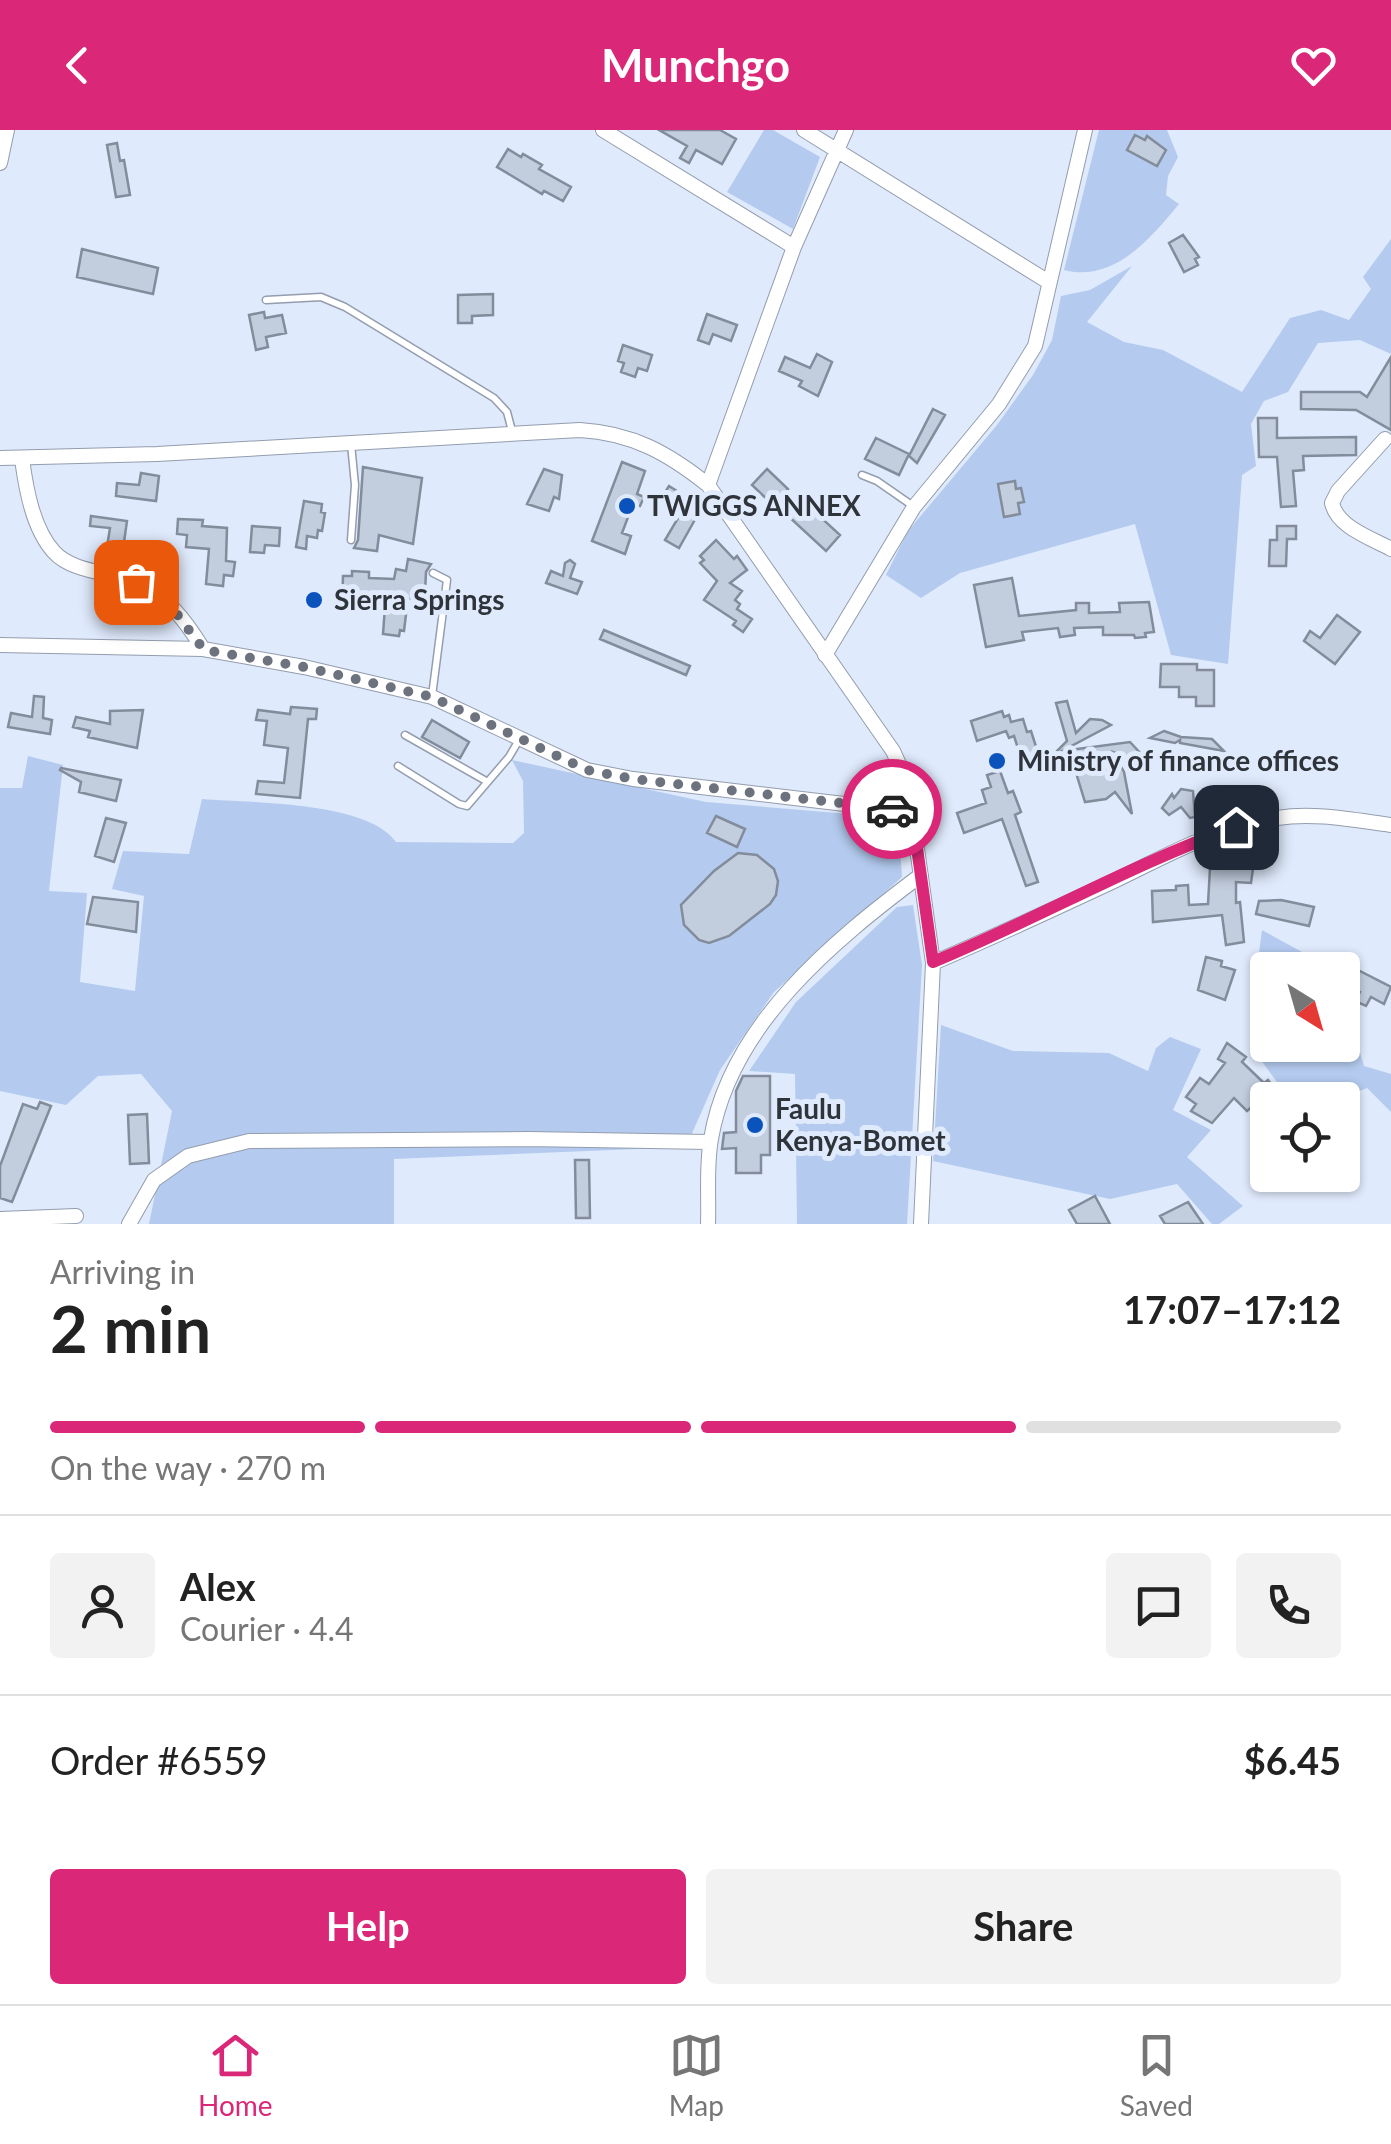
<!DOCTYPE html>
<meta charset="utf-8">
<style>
:root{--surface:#fff;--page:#f2f2f2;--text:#222;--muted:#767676;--line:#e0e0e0;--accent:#db2777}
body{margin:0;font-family:Lato,sans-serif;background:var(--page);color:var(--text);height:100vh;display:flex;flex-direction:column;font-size:38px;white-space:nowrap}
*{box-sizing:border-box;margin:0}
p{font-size:32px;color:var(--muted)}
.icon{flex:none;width:55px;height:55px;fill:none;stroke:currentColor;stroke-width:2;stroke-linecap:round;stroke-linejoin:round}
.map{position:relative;height:1094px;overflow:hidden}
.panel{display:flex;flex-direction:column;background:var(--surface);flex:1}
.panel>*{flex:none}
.needle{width:65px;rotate:143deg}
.tools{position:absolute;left:1250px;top:822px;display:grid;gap:20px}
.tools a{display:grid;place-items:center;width:110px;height:110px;border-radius:10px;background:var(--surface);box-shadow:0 2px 8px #0004;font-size:50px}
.pin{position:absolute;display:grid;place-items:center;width:85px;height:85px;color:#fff;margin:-42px;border-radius:20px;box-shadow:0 5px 15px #0006}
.courier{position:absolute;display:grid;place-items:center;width:100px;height:100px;margin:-50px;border:8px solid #db2777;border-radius:50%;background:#fff;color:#222;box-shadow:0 2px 12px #0007}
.headline em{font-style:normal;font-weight:700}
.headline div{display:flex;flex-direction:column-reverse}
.headline{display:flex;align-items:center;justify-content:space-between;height:170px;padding:0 50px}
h1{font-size:65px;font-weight:700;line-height:75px}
.bar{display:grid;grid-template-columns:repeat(4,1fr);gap:15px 10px;align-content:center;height:120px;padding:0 50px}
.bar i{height:12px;border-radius:8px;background:var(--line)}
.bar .current{background:var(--accent)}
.bar p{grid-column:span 4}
.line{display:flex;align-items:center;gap:25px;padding:0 50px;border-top:2px solid var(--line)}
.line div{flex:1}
.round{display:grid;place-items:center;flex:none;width:105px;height:105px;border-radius:10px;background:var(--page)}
.primary-button{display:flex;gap:20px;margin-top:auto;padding:20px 50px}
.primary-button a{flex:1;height:115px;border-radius:10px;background:var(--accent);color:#fff;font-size:40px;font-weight:700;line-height:115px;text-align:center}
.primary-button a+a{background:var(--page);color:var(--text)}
header{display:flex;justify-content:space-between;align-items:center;height:130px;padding:0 50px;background:var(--accent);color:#fff;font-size:45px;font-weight:700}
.dock{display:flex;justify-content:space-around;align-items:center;height:140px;border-top:2px solid var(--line);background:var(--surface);font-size:28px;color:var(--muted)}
.dock a{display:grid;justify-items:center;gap:5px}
.dock .current{color:var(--accent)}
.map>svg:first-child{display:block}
.green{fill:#b4cbef}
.building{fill:#c2cdde;stroke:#828c9b;stroke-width:2.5}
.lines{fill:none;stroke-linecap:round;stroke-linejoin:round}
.service-casing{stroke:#939dad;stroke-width:9}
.minor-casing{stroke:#939dad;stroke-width:16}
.service{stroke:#fff;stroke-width:6}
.minor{stroke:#fff;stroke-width:14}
.done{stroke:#6d737e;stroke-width:10;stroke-dasharray:0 18}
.route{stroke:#db2777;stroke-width:12}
.poi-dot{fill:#0a53bd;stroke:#dfeafc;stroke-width:4}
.labels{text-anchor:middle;stroke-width:10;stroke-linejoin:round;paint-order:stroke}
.poi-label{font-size:28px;font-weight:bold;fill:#2f333a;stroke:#dfeafc;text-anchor:start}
</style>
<header><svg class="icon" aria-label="back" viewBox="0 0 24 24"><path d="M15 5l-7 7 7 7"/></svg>Munchgo<svg class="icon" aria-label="heart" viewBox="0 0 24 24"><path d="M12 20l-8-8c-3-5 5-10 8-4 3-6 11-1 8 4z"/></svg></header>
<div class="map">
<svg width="1391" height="1094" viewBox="0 0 1391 1094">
<rect width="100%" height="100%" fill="#dfeafc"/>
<path class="green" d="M764 0H773L820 27 793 99 727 62Z
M1099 0H1167L1178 27 1168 46 1166 65 1179 74C1151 108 1114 153 1064 140Z
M1391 109V224L1360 210 1318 213 1288 262 1264 271 1251 294 1256 336 1242 345 1228 534 1171 525 1135 394 960 443 921 468 886 445 908 401 997 295 1033 245 1052 210 1061 166 1090 160 1132 136 1087 192 1124 212 1163 220 1242 262 1290 188 1321 180 1349 190 1371 159 1363 147Z
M28 626 63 635 49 761 87 763 80 852 135 861 144 766 112 759 123 721 189 724 202 669C250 673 368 671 396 712L513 713 524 703 523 651 512 630 706 672 898 688 902 747 774 862 720 940 686 1017 394 1029V1094H149L172 981 141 944 98 946 66 975 0 961V658H22Z
M913 775 922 835 907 1094H797L795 944 749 941 796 872 897 777Z
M1262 800 1335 840H1268V915H1342L1343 863 1364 936 1391 944V982L1367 958 1338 970H1290L1258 926 1250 891Z
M941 895 1013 921 1109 923 1148 941 1156 918 1170 907 1201 919 1173 980 1211 1000 1187 1027 1243 1076 1219 1094H1212L1177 1054 1110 1069 933 1031Z"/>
<path class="building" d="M659 0H720L736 9 722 34 696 20 689 33 680 28 687 16Z
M1135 5 1145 10 1147 6 1166 20 1157 36 1127 20Z
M117 13 120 31 124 30 130 65 116 67 107 15Z
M508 19 521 27 523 24 542 35 539 39 571 57 563 71 544 61 542 64 497 37Z
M1183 105 1199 127 1195 129 1198 135 1184 142 1169 113Z
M82 119 158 138 153 164 77 147Z
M493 164V185L472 186V193H458V165Z
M264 182 265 188 282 185 286 203 266 207 268 217 256 220 249 185Z
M707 184 737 195 731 211 713 204 709 214 698 210Z
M623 215 652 225 647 241 638 238 635 247 621 242 624 233 618 231Z
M817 224 832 232 818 266 799 256 802 251 779 241 785 227 810 238Z
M1391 227V300L1356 280 1301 279V262H1360L1367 267Z
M933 279 945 285 917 333 909 326Z
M1258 288H1277V308L1356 307V325L1303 326 1304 340 1293 341 1296 376 1281 377 1277 327H1259Z
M876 308 909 324 899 345 865 329Z
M622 332 645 341 637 364 644 367 640 376 633 374 622 403 631 406 625 424 592 411Z
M363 337 422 348 413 414 379 405 377 421 354 418 358 410Z
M544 339 562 345 559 369 554 367 549 381 527 374Z
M767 339 788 359 773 375 752 355Z
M141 343 159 346 156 371 116 366 117 353 139 355Z
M1015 351 1016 359 1021 358 1024 372 1018 373 1020 384 1004 387 998 354Z
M669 356 699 375 694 383 697 386 679 418 665 410 684 378 664 364Z
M802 370 840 405 826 421 788 386Z
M304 371 322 374 321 382 325 383 322 401 318 400 317 408 307 406 306 419 296 417Z
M91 386 127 391 123 419 107 417 110 398 90 396Z
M178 389 203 390 202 396 227 398 226 431 235 432 233 446 224 445 223 456 206 454 209 419 186 417 187 405 177 404Z
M252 396 280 398 279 416 265 415 264 423 250 422Z
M1277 396H1296V409H1287L1286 436H1269L1270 410H1277Z
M716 410 734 429 737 426 747 440 730 453 742 461 735 470 740 474 737 479 752 489 743 502 733 495 736 491 704 470 717 451 700 433 704 430 700 426Z
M408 429 431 434 426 442 425 463 416 465 415 470 408 468 404 501 400 500 399 506 383 504 385 477 342 475 343 446H352V441L369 442V448L394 449 396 439 406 441Z
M570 430 575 434 570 448 582 452 577 464 546 453 551 441 563 446 565 433Z
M1012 448 1019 486 1076 480V473H1089V483L1120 482 1119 473 1149 472 1154 502 1145 503 1146 507 1135 508 1134 505H1103V497L1074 498 1075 505 1060 507 1058 498 1022 502 1024 510 986 517 974 455Z
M1337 485 1360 502 1335 534 1304 511 1310 501 1320 508Z
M604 500 690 536 686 545 600 509Z
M1161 534H1197V540H1214V576H1196V567H1179V557H1160Z
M34 566 44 567 43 588 52 590 50 604 8 597 11 583 32 587Z
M1067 571 1076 603 1090 589 1102 590 1111 595 1058 623 1057 621 1067 611 1056 573Z
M291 577 317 579 316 589H308L300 668 256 664 258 651 284 653 288 618 264 615 267 591 256 590 258 580 290 584Z
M143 580 137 618 88 607 90 601 73 597 76 587 110 594V581Z
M1002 581 1004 587 1009 585 1011 592 1023 589 1027 602 1031 601 1040 629 1023 634 1014 606 1009 608 1006 601 977 611 971 591Z
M432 590 469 612 460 628 422 607Z
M1164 601 1181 607 1212 609 1224 621 1180 613V610L1175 613 1150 608Z
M1130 612 1142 625 1138 629 1113 622 1124 642 1132 684 1115 662 1106 669 1085 672 1069 620Z
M61 638 121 650 116 671 79 662 81 652 60 640Z
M1000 641 1008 663 1013 661 1021 682 1015 685 1038 752 1026 756 1002 689 964 703 957 683 986 673 982 660 991 657 987 645Z
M1181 659 1193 661 1195 687 1190 688 1181 677 1169 685 1162 678 1172 664 1174 668Z
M716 686 745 699 737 717 707 703Z
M106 688 126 693 114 732 95 726Z
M1237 715 1256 717 1251 753 1236 752V773L1240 772 1244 812 1226 815 1222 785 1153 792 1152 761 1176 760V756L1188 755 1189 775 1208 774 1210 738H1218L1220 720 1229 721 1230 717Z
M738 723 757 725 774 739 778 751 776 765 770 774 729 806 709 813 699 810 684 795 681 775 714 741Z
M93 767 138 772 136 802 87 794Z
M1281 770 1314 777 1309 796 1256 784 1259 771Z
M1206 827 1222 831 1221 836 1235 840 1225 870 1198 860Z
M1356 839 1391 857 1384 874 1371 867 1366 876 1355 871 1360 862 1347 855Z
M1227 913 1246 927 1242 932 1264 953 1268 950 1274 958 1271 961 1280 970H1268V988L1255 974 1247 981 1234 968 1212 993 1191 981 1196 974 1186 967 1200 948 1209 954 1225 933 1218 929Z
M743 946H770V1025H761V1043H736V1018L722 1019 724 1003 736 1002V961Z
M40 972 51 976 12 1072 0 1068V1036L23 974 37 979Z
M147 984 149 1033 130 1034 128 985Z
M575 1030H589L590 1088H576Z
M1095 1066 1110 1094H1077L1069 1080Z
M1188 1072 1203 1094H1165L1160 1086Z"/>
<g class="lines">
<defs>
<path id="service" d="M266 170 321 167 345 177 494 268 507 282 512 301
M862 345 877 351 913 376
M351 410 355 355 351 314
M432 566 447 450 433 443
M405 605 486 651
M398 636 459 674 467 676 509 627 519 610"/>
<path id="minor" d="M603 0 794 117
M804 0 1047 151
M0 33 7 0
M1385 309 1338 361 1332 373C1337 397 1371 408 1391 419
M0 328 157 324 580 300C632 303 668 323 708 355L893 621 908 654 933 833 921 1094
M22 329C26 359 33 399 54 422 72 442 109 442 133 451 165 463 186 491 203 519
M708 355 794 117 846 0
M0 515 203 519 304 537 432 567 587 640 633 649 912 682
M825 525 914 377 999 274 1035 216 1085 0
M933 833C994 807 1054 779 1114 751 1166 726 1219 696 1277 688 1315 682 1353 690 1391 695
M0 1089 76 1086
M129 1094 154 1050 188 1026 249 1011 528 1009 710 1012
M708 1094C709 1067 706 1036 711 1009 730 895 833 811 921 745"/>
</defs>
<use href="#service" class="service-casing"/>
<use href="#minor" class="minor-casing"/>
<use href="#service" class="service"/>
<use href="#minor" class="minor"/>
</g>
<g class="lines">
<path class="done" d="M136 452 170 475 204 520 304 537 432 567 587 640 633 649 892 679"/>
<path class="route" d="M892 679 912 682 933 832C1035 790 1132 734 1236 697"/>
</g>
<g class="poi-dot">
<circle cx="627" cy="376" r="10"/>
<circle cx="314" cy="470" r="10"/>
<circle cx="997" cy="631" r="10"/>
<circle cx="755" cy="995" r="10"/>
</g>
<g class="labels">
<g class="poi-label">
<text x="647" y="386">TWIGGS ANNEX</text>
<text x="334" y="480">Sierra Springs</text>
<text x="1017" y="641">Ministry of finance offices</text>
<text x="775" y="989">Faulu<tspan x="775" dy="32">Kenya-Bomet</tspan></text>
</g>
</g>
</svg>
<div class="tools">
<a><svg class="needle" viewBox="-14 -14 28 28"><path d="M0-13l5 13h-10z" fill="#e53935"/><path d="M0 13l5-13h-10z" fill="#767676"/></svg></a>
<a><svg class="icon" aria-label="locate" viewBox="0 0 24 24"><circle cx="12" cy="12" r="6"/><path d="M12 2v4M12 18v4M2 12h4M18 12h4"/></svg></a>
</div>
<div class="pin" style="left:136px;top:452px;background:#ea580c"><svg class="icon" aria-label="bag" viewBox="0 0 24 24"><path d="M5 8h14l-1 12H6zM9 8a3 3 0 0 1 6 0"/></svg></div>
<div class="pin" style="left:1236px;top:697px;background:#1f2937"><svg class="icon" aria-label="home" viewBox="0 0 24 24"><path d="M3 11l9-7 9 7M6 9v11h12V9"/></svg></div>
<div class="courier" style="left:892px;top:679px"><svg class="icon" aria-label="car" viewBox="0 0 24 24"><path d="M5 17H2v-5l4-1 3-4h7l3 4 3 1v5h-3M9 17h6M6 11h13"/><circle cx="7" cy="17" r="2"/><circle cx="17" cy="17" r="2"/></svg></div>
</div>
<section class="panel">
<div class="headline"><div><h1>2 min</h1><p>Arriving in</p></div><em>17:07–17:12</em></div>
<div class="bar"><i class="current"></i><i class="current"></i><i class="current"></i><i></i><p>On the way · 270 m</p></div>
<div class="line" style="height:180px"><a class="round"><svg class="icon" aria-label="person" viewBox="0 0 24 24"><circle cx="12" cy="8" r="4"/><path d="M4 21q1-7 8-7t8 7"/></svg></a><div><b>Alex</b><p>Courier · 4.4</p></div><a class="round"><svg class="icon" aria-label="chat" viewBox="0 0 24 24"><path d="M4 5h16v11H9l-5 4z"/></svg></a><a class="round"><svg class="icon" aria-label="phone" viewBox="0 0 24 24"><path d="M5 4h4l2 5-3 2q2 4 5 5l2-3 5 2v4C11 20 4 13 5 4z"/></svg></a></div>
<div class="line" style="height:130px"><div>Order #6559</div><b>$6.45</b></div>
<div class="primary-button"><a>Help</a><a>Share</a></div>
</section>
<nav class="dock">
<a class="current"><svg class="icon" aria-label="home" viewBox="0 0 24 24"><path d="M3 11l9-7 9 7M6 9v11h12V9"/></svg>Home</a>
<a><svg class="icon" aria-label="map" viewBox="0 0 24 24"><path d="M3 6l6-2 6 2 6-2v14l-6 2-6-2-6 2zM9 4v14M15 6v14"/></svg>Map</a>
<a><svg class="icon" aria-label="saved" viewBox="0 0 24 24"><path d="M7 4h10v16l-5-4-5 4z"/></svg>Saved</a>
</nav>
